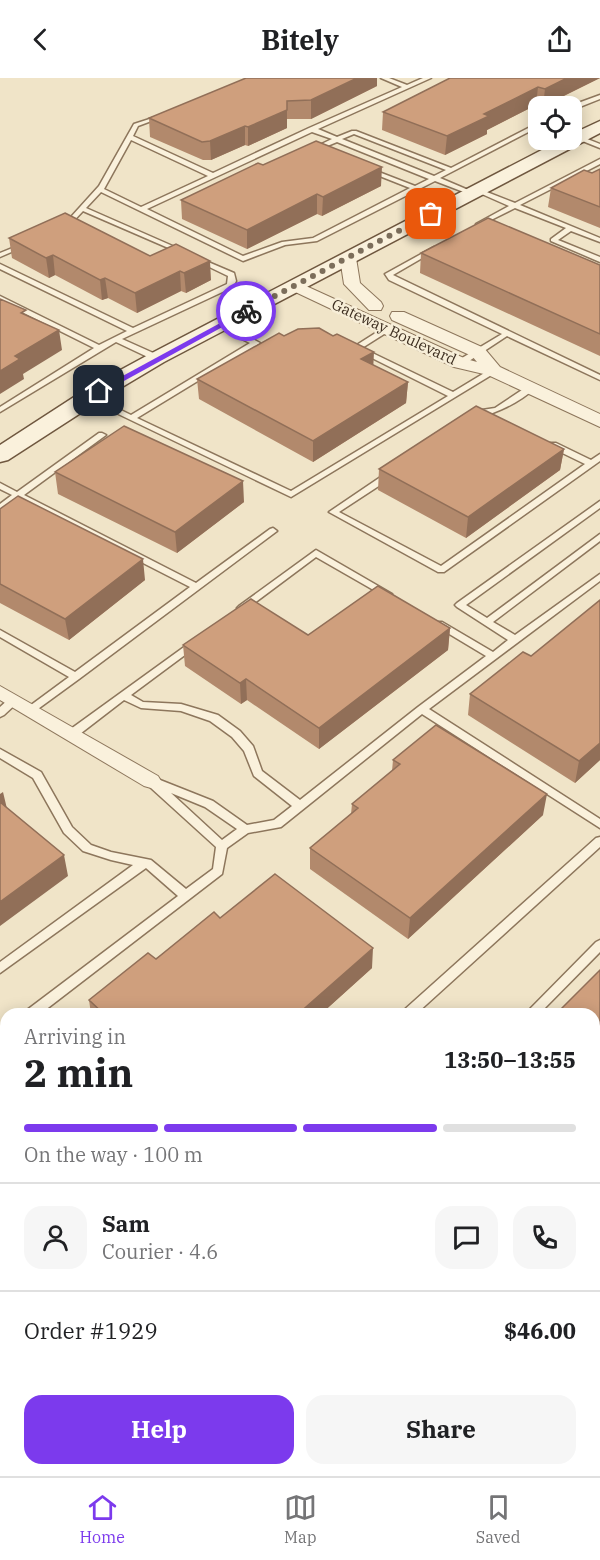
<!DOCTYPE html>
<meta charset="utf-8">
<style>
:root{--surface:#fff;--page:#f6f6f6;--text:#202124;--muted:#757577;--line:#e0e0e0;--accent:#7c3aed}
body{margin:0;font-family:"IBM Plex Serif",serif;background:var(--page);color:var(--text);height:100vh;display:flex;flex-direction:column;font-size:22px;white-space:nowrap}
*{box-sizing:border-box;margin:0}
p{font-size:20px;color:var(--muted)}
.icon{flex:none;width:33px;height:33px;fill:none;stroke:currentColor;stroke-width:2;stroke-linecap:round;stroke-linejoin:round}
.map{position:relative;flex:1;overflow:hidden}
.side{position:absolute;left:0px;top:930px;width:600px;height:468px;display:flex;flex-direction:column;background:var(--surface);border-radius:18px 18px 0 0;box-shadow:0 3px 15px #0003}
.side>*{flex:none}
.fabs{position:absolute;left:528px;top:18px;display:grid;gap:12px}
.fabs a{display:grid;place-items:center;width:54px;height:54px;border-radius:12px;background:var(--surface);box-shadow:0 3px 15px #0003;font-size:30px}
.pin{position:absolute;display:grid;place-items:center;width:51px;height:51px;color:#fff;margin:-26px;border-radius:12px;box-shadow:0 3px 9px #0006}
.courier{position:absolute;display:grid;place-items:center;width:60px;height:60px;margin:-30px;border:4px solid #7c3aed;border-radius:50%;background:#fff;color:#222;box-shadow:0 2px 8px #0007}
.head em{font-style:normal;font-weight:700}
.head div{display:flex;flex-direction:column-reverse}
.head{display:flex;align-items:center;justify-content:space-between;height:102px;padding:0 24px}
h1{font-size:39px;font-weight:700;line-height:45px}
.bar{display:grid;grid-template-columns:repeat(4,1fr);gap:9px 6px;align-content:center;height:72px;padding:0 24px}
.bar i{height:8px;border-radius:4px;background:var(--line)}
.bar .current{background:var(--accent)}
.bar p{grid-column:span 4}
.line{display:flex;align-items:center;gap:15px;padding:0 24px;border-top:2px solid var(--line)}
.line div{flex:1}
.round{display:grid;place-items:center;flex:none;width:63px;height:63px;border-radius:18px;background:var(--page)}
.button{display:flex;gap:12px;margin-top:auto;padding:12px 24px}
.button a{flex:1;height:69px;border-radius:18px;background:var(--accent);color:#fff;font-size:24px;font-weight:700;line-height:69px;text-align:center}
.button a+a{background:var(--page);color:var(--text)}
header{display:flex;justify-content:space-between;align-items:center;height:78px;padding:0 24px;background:var(--surface);font-size:27px;font-weight:700}
.menu{display:flex;justify-content:space-around;align-items:center;height:84px;border-top:2px solid var(--line);background:var(--surface);font-size:16px;color:var(--muted)}
.menu a{display:grid;justify-items:center;gap:3px}
.menu .current{color:var(--accent)}
.map>svg:first-child{display:block}
.lines{fill:none;stroke-linecap:round;stroke-linejoin:round}
.service-casing{stroke:#8d765c;stroke-width:3}
.minor-casing{stroke:#8d765c;stroke-width:2}
.tertiary-casing{stroke:#8d765c;stroke-width:2}
.secondary-casing{stroke:#6f573f;stroke-width:3}
.service{fill:#faf1dc;fill-rule:evenodd}
.minor{fill:#faf1dc;fill-rule:evenodd}
.tertiary{fill:#faf1dc;fill-rule:evenodd}
.secondary{fill:#faf1dc;fill-rule:evenodd}
.wall{fill:#b2896c}
.shaded-wall{fill:#916f58}
.building{fill:#cf9f7d;stroke:#916f58;stroke-width:1.5}
.route{fill:#7c3aed}
.done{stroke:#7c6e5b;stroke-width:6;stroke-dasharray:0 10.8}
.labels{text-anchor:middle;stroke-width:5;stroke-linejoin:round;paint-order:stroke}
.far-street-label{font-size:15px;fill:#3d2e20;stroke:#f7eed8}
</style>
<header><svg class="icon" aria-label="back" viewBox="0 0 24 24"><path d="M15 5l-7 7 7 7"/></svg>Bitely<svg class="icon" aria-label="share" viewBox="0 0 24 24"><path d="M12 15V3M7 8l5-5 5 5M5 13v7h14v-7"/></svg></header>
<div class="map">
<svg width="600" height="1398" viewBox="0 0 600 1398">
<rect width="100%" height="100%" fill="#f0e4c8"/>
<g class="lines">
<defs>
<path id="service" d="M381 0H389L407 7 423 0H431L318 51 337 59 352 53H356L451 90 536 46 538 45V49L440 100 473 114V116H469L435 103 317 163 285 167 243 183 101 114 86 130 184 173V175H180L83 133 66 151 61 150 99 108 134 46 162 37V39L138 48 133 58 213 95 309 50 402 9ZM312 54 332 61 311 71V73H315L337 64 429 101 415 108 371 91H367V93L410 110 313 160 282 164 243 178 147 131ZM354 56 446 92 434 98 342 61ZM131 62 208 98 141 129 104 111Z
M600 17V21L572 32 570 28Z
M577 57 600 66V70L575 60 574 59Z
M600 81V86L520 127 600 160V164L571 153 558 162 600 179V184L551 163V161L566 150 515 130 481 147 476 146 509 128 475 113V111H479L515 125Z
M20 167 25 168 0 179V175Z
M434 169 437 171 436 172 393 197 600 297V302L507 258 463 287H457V283L502 256 389 202 385 196Z
M197 181H201L234 195 236 203 233 209 122 261 160 278V282H154L116 264 0 334V329L94 270 0 223V218L99 267 127 253 0 191V186L133 250 227 206 228 198 197 183Z
M217 245H223L260 265 137 340 291 413 448 318 352 270 385 249 392 251 362 270 453 314 491 291H494L498 293 291 419 85 320 86 318H92L131 337 250 265 217 249Z
M528 308H531L535 310C518 326 497 334 476 341L472 339 482 332 495 330Z
M99 355H102L106 357 24 417 196 505 270 451 273 450 277 453 79 601 31 636 26 632 27 630 69 599 0 559V552L75 594 190 509 18 421 0 433V426L12 417 0 411V405L17 414Z
M550 365H556L591 382 600 376V383L444 494H438L329 434 388 394H394V398L339 434 441 488 585 386 550 369Z
M600 423V430L466 527 487 540 600 456V463L493 544 515 557 600 496V503L429 631 600 741V750L422 636 281 749 248 755 227 770 222 796 40 936H25L27 932 178 818 146 790 0 895V884L133 787 111 782 83 773 64 755 33 700 0 680V671L41 694 72 749 91 767 111 774 151 782 186 811 213 791 216 769 151 710 146 703 147 700H155L213 723 247 747 274 742 292 728 254 698 244 673 232 659 210 643 181 633 141 630 124 622 76 659H68L67 656 68 653 191 564H197L199 566 197 568 131 617 143 624 181 626 218 637 240 653 253 668 262 693 300 722 418 629 486 578 436 548 434 546 436 544H442L493 574 508 562 457 529 455 527 457 525ZM171 715 205 729 237 751 222 762Z
M316 472 392 516 390 518H384L316 479 245 532H239L237 530 239 528Z
M14 619 19 622 18 624 4 637 0 639V629L10 620Z
M600 759V769L416 936H402L404 932 596 760Z
M600 862V874L539 936H525L596 864Z
M6 950V962L0 965V953Z
M594 1275 600 1278V1294L594 1291Z
M6 1325V1342L0 1344V1327Z
M594 1368 600 1371V1389L594 1386Z
M55 1392H75L72 1398H52Z
M105 1392H122L125 1398H108Z
M170 1392H191L187 1398H167Z
M558 1392H575L572 1398H555Z"/>
<path id="minor" d="M0 608 158 698 161 703 158 708 151 710 144 708 0 622Z"/>
<path id="tertiary" d="M348 175 356 180 360 205 381 224 383 228 381 232H369L344 206 340 180Z
M295 203 466 281 477 284 472 278 392 242 390 238 392 234H404L484 270 500 289 600 336V349L488 297 454 289 289 211 287 208Z"/>
<path id="secondary" d="M600 43V55L164 284 107 318 8 382 0 384V367L91 308 150 276 561 62H572V56Z"/>
</defs>
<use href="#service" class="service-casing"/>
<use href="#minor" class="minor-casing"/>
<use href="#tertiary" class="tertiary-casing"/>
<use href="#secondary" class="secondary-casing"/>
<use href="#service" class="service"/>
<use href="#minor" class="minor"/>
<use href="#tertiary" class="tertiary"/>
<use href="#secondary" class="secondary"/>
</g>
<path class="wall" d="M450 0H600L544 28 536 27 487 52V56L445 77 382 52 383 34Z
M377 8 311 41H287V50L248 68 245 67 211 82H203L150 59 149 40Z
M263 87 381 108 322 138 317 136 247 171 182 141 181 122Z
M600 91V150L548 129 551 110 592 95Z
M9 160 150 178 211 202 186 215 181 213 137 235 108 220 102 222 55 197 49 200 12 180Z
M421 175 600 187V278L420 195Z
M284 258 373 287 408 304 406 325 313 384 199 321 197 301Z
M564 371 560 392 466 460 378 412 379 391Z
M55 394 244 424 177 475 58 416Z
M0 431 145 502 69 562 0 525Z
M450 550 448 572 319 671 247 622 241 626 185 588 183 567 308 557Z
M470 616 600 682 575 705 468 637Z
M393 682 543 737 408 861 310 791V770L351 736 352 726 392 693Z
M220 840 372 890 321 936H91L89 922Z
M600 892V1215L594 1223V936Z"/>
<path class="shaded-wall" d="M357 0H377V8L311 41V22Z
M567 0H600L543 28 545 11Z
M538 9 536 27 487 52V56L445 77 447 58 484 36Z
M287 32V50L248 68V49Z
M245 48V67L211 82 210 63Z
M382 89 381 108 322 138 323 119Z
M317 116V136L247 171V152Z
M53 177 55 197 49 200 46 180Z
M210 183 211 202 186 215 184 195Z
M180 193 181 213 137 235 135 215Z
M105 200 108 220 102 222 100 202Z
M59 252 62 272 23 296 24 301 0 316V293L15 278Z
M374 274 373 294 361 281Z
M408 304 406 325 313 384V363Z
M564 371 560 392 466 460 468 439Z
M243 403 244 424 177 475 175 454Z
M143 481 145 502 69 562 65 541Z
M450 550 448 572 319 671V650Z
M246 601 247 622 241 626 240 605Z
M600 665V682L575 705 579 683Z
M3 714 8 735 0 741V716Z
M547 716 543 737 408 861 410 840Z
M64 777 68 798 0 848V824Z
M373 870 372 890 321 936H298Z
M6 1179V1202L0 1208V1185Z
M600 1205V1215L594 1223V1217L597 1209Z
M464 1392H473L468 1398H459Z"/>
<path class="building" d="M246 0H357L311 22 287 23V32L248 49 245 48 210 63 202 64 149 40Z
M450 0H567L545 11 538 9 484 36 489 38 447 58 383 34Z
M316 63 382 89 323 119 317 116 247 152 181 122 258 85 263 87Z
M600 91V129L551 110 584 92 592 95Z
M65 135 150 178 176 166 210 183 184 195 180 193 135 215 105 200 100 202 53 177 46 180 9 160Z
M488 140 600 187V256L421 175Z
M0 221 26 232 21 235 59 252 15 278 20 281 0 293Z
M319 250 333 258 337 256 374 274 361 281 408 304 313 363 197 301 279 255 284 258 298 251Z
M476 328 564 371 468 439 379 391Z
M124 348 243 403 175 454 55 394Z
M18 418 143 481 65 541 0 506V431Z
M378 508 450 550 319 650 246 601 240 605 183 567 251 521 308 557Z
M600 522V665L579 683 470 616 523 574 531 578Z
M436 647 547 716 410 840 310 770 358 730 352 726 400 686 393 682Z
M0 724 64 777 0 824Z
M275 796 373 870 298 936H104L89 922 148 875 156 881 214 834 220 840Z
M600 892V1205L597 1209 594 1207V936H556Z
M6 988V1179L0 1185V993Z
M216 1392H464L459 1398H210Z"/>
<path class="route" d="M246 231 248 235 102 315 95 313Z"/>
<g class="lines">
<path class="done" d="M246 233 431 136"/>
</g>
<g class="labels">
<g class="far-street-label">
<text transform="translate(394 254) rotate(25)" y="5">Gateway Boulevard</text>
</g>
</g>
</svg>
<div class="fabs">
<a><svg class="icon" aria-label="locate" viewBox="0 0 24 24"><circle cx="12" cy="12" r="6"/><path d="M12 2v4M12 18v4M2 12h4M18 12h4"/></svg></a>
</div>
<div class="pin" style="left:431px;top:136px;background:#ea580c"><svg class="icon" aria-label="bag" viewBox="0 0 24 24"><path d="M5 8h14l-1 12H6zM9 8a3 3 0 0 1 6 0"/></svg></div>
<div class="pin" style="left:99px;top:313px;background:#1f2937"><svg class="icon" aria-label="home" viewBox="0 0 24 24"><path d="M3 11l9-7 9 7M6 9v11h12V9"/></svg></div>
<div class="courier" style="left:246px;top:233px"><svg class="icon" aria-label="bike" viewBox="0 0 24 24"><circle cx="6" cy="16" r="4"/><circle cx="18" cy="16" r="4"/><path d="M6 16l4-8h5l3 8M10 8l3 8H6M13 5h3"/></svg></div>
<section class="side">
<div class="head"><div><h1>2 min</h1><p>Arriving in</p></div><em>13:50–13:55</em></div>
<div class="bar"><i class="current"></i><i class="current"></i><i class="current"></i><i></i><p>On the way · 100 m</p></div>
<div class="line" style="height:108px"><a class="round"><svg class="icon" aria-label="person" viewBox="0 0 24 24"><circle cx="12" cy="8" r="4"/><path d="M4 21q1-7 8-7t8 7"/></svg></a><div><b>Sam</b><p>Courier · 4.6</p></div><a class="round"><svg class="icon" aria-label="chat" viewBox="0 0 24 24"><path d="M4 5h16v11H9l-5 4z"/></svg></a><a class="round"><svg class="icon" aria-label="phone" viewBox="0 0 24 24"><path d="M5 4h4l2 5-3 2q2 4 5 5l2-3 5 2v4C11 20 4 13 5 4z"/></svg></a></div>
<div class="line" style="height:78px"><div>Order #1929</div><b>$46.00</b></div>
<div class="button"><a>Help</a><a>Share</a></div>
</section>
</div>
<nav class="menu">
<a class="current"><svg class="icon" aria-label="home" viewBox="0 0 24 24"><path d="M3 11l9-7 9 7M6 9v11h12V9"/></svg>Home</a>
<a><svg class="icon" aria-label="map" viewBox="0 0 24 24"><path d="M3 6l6-2 6 2 6-2v14l-6 2-6-2-6 2zM9 4v14M15 6v14"/></svg>Map</a>
<a><svg class="icon" aria-label="saved" viewBox="0 0 24 24"><path d="M7 4h10v16l-5-4-5 4z"/></svg>Saved</a>
</nav>
